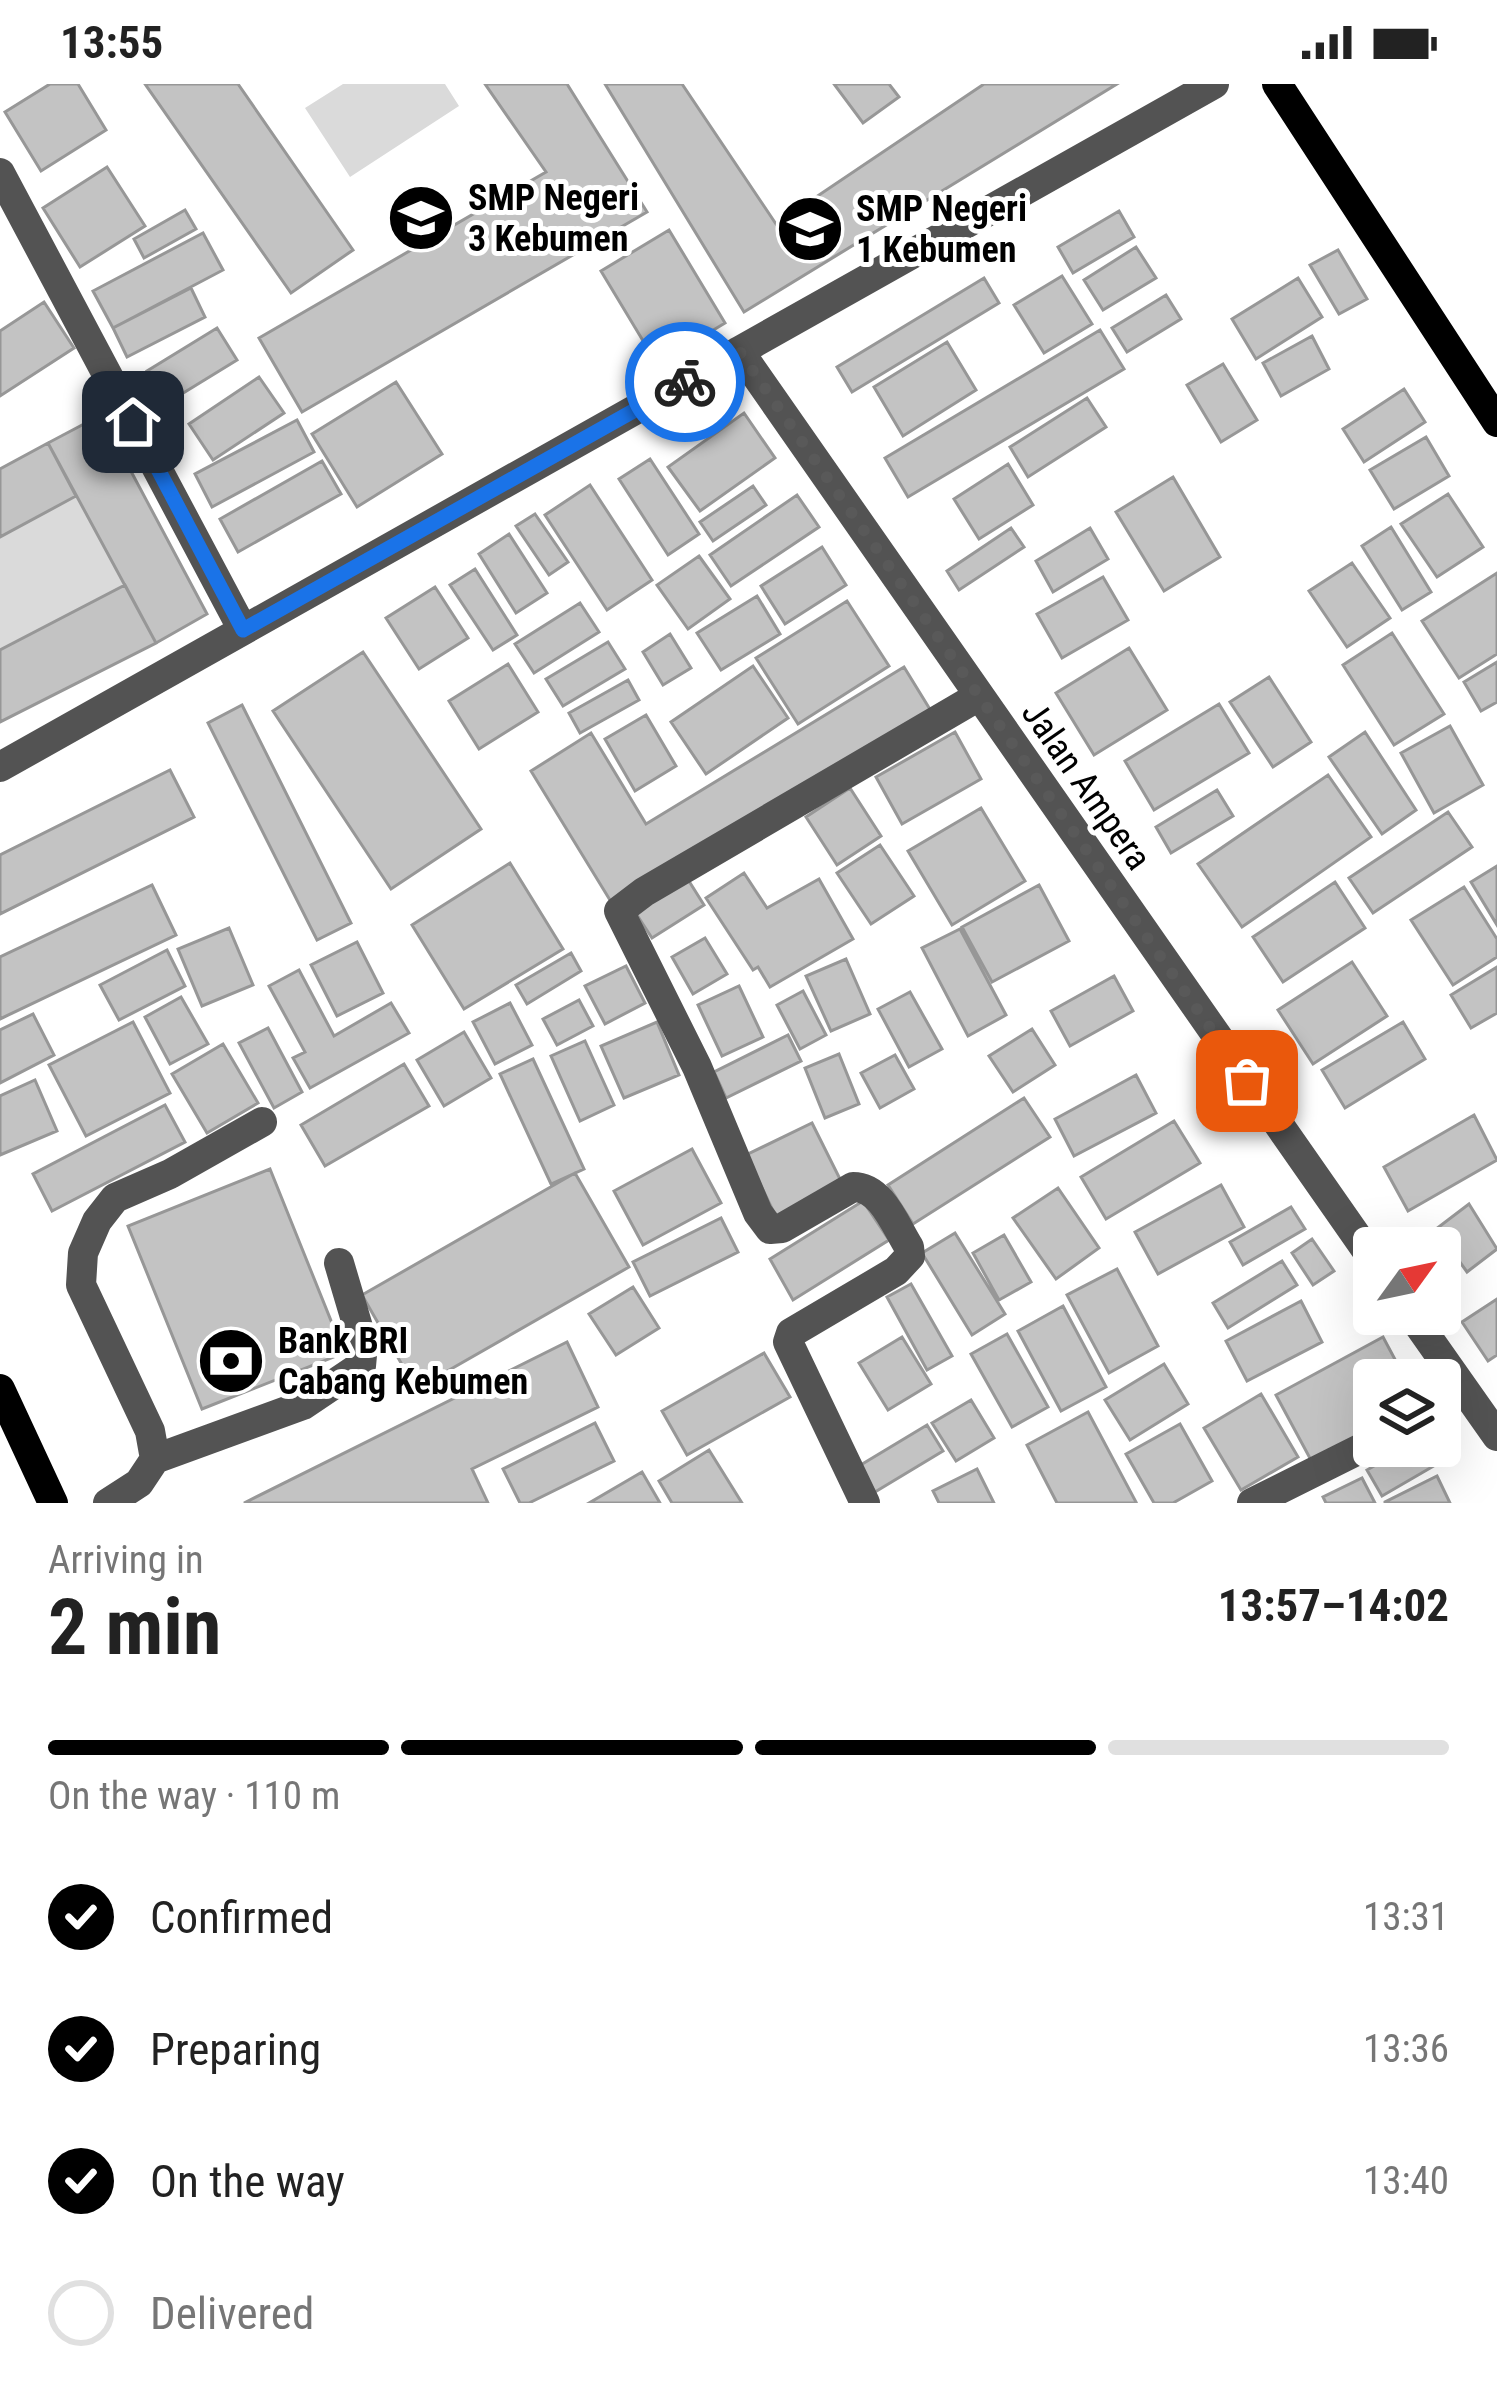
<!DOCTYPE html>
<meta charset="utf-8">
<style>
:root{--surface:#fff;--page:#f6f6f6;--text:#222;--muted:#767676;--line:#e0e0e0;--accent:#000}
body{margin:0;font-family:"Roboto Condensed",sans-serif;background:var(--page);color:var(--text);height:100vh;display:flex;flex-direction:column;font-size:45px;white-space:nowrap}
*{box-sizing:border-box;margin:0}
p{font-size:39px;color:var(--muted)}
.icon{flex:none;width:66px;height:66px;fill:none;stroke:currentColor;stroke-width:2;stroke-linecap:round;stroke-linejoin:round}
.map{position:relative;height:1419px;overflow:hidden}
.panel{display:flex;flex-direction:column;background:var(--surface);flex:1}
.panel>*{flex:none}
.needle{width:78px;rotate:57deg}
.buttons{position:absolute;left:1353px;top:1143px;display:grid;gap:24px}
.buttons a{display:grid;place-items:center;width:108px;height:108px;border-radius:12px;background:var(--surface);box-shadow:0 12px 48px #0002;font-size:60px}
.pin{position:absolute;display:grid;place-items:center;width:102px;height:102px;color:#fff;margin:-51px;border-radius:24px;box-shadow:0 6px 18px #0006}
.courier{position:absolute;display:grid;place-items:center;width:120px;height:120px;margin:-60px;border:9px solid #1a73e8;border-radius:50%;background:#fff;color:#222;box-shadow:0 3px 15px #0007}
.overview em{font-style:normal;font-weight:700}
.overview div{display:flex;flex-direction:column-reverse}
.overview{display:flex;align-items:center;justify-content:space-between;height:204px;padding:0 48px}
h1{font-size:78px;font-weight:700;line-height:90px}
.bar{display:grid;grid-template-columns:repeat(4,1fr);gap:18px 12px;align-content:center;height:144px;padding:0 48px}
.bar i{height:15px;border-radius:9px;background:var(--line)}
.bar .current{background:var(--accent)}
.bar p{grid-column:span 4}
ol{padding:0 48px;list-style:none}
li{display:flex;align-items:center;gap:36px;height:132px}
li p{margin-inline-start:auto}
li .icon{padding:12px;border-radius:50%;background:var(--accent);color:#fff;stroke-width:4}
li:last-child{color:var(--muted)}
li i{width:66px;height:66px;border:6px solid var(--line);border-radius:50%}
.status{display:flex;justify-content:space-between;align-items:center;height:84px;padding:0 60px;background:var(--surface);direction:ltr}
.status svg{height:33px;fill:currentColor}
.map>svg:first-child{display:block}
.green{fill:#dadada}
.building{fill:#c3c3c3;stroke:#979797;stroke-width:3}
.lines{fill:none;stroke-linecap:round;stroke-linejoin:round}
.minor{stroke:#535353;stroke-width:30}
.major{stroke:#000;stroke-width:30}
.done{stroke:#595959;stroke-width:12;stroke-dasharray:0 21.6}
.route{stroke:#1a73e8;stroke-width:15}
.labels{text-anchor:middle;stroke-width:10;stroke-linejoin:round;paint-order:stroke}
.poi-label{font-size:36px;font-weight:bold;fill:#000;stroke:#fff;text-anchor:start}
.street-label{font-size:36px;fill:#000;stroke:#fff}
</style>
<div class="status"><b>13:55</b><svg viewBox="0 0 49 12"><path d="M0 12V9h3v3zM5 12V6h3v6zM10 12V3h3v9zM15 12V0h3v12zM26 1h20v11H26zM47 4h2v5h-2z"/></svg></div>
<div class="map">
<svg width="1497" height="1419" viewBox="0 0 1497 1419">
<rect width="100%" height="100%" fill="#fff"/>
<path class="green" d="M343 0H445L459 22 350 93 305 24Z
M76 412 125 501 0 566V453Z"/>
<path class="building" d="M50 0H78L106 46 41 87 5 28Z
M145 0H238L353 166 291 209Z
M485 0H567L647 128 302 328 259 254 546 88Z
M605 0H682L776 140 984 0H1117L744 228Z
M834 0H889L899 13 863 39Z
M107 83 145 142 80 183 43 124Z
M185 126 196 145 144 174 134 155Z
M1119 127 1134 153 1073 189 1058 163Z
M669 146 725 239 657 280 601 187Z
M203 149 223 186 113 244 93 207Z
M1136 163 1156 194 1103 226 1084 196Z
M1338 166 1367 215 1339 230 1310 181Z
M1062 192 1092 240 1044 269 1014 221Z
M984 194 999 219 852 308 837 283Z
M1298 194 1322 233 1256 275 1232 235Z
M191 204 205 233 127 273 113 244Z
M1166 211 1181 235 1127 268 1112 244Z
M44 218 74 264 0 312V247Z
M217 244 237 276 167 319 147 287Z
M1100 246 1124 285 908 413 885 374Z
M1312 252 1329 285 1281 312 1263 279Z
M947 258 976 306 903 352 874 303Z
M1223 280 1257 336 1221 358 1187 301Z
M259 293 284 329 213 376 189 340Z
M396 298 442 370 357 423 312 350Z
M1404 305 1425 338 1364 378 1343 345Z
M1087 314 1106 343 1028 393 1010 363Z
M744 329 775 374 700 427 668 383Z
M101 331 207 530 156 559 48 359Z
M297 336 314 368 212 423 195 390Z
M1426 353 1449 392 1394 425 1370 386Z
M48 359 76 412 0 453V385Z
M650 375 699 450 668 471 619 395Z
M322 377 341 410 238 468 220 435Z
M1008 380 1033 421 979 455 954 415Z
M1173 393 1220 473 1164 507 1116 428Z
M590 401 652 496 607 526 545 431Z
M753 402 766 421 713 457 700 438Z
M1448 410 1483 463 1437 493 1401 440Z
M797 411 819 443 731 502 710 471Z
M535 430 568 478 549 491 516 442Z
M1391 443 1431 508 1402 526 1362 462Z
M1011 444 1024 463 959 506 947 487Z
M1090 444 1108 475 1053 508 1036 477Z
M509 450 547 509 516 529 479 470Z
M822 463 846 501 785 540 761 502Z
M699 472 730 515 688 545 657 501Z
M1352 479 1390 534 1347 563 1309 507Z
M475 485 517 551 493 566 450 501Z
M1497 489V570L1459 594 1422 537Z
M1103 493 1128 536 1062 574 1037 530Z
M125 501 156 559 0 638V566Z
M435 503 468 554 419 585 386 534Z
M757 512 780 550 721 586 697 549Z
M847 517 889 582 798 640 756 574Z
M580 519 599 548 534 589 515 560Z
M1392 549 1444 630 1394 661 1343 581Z
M670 550 691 584 663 601 643 568Z
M608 558 625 585 563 622 546 595Z
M1129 564 1167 626 1094 671 1056 609Z
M363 568 481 745 391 805 273 627Z
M1497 578V618L1481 627 1464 598Z
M508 580 538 628 479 665 449 617Z
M753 582 788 634 706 690 671 638Z
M904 583 931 627 613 821 531 687 591 649 646 740Z
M1269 593 1311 658 1273 683 1230 618Z
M628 596 639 616 580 649 569 629Z
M1219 620 1249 669 1154 726 1125 677Z
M242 621 351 839 317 856 208 639Z
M646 631 676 682 635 707 605 655Z
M1450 642 1483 701 1434 729 1401 669Z
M955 648 981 695 902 740 876 693Z
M1365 648 1416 726 1382 750 1329 673Z
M170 686 194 733 0 830V771Z
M1328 691 1371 753 1242 843 1198 780Z
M850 704 881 752 837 781 806 733Z
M1217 706 1233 732 1171 769 1156 743Z
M981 724 1025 797 952 841 908 767Z
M1448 728 1472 763 1373 829 1349 794Z
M880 761 914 812 871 840 837 789Z
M510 779 563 865 464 925 412 841Z
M1497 782V841L1471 798Z
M744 789 767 824 819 795 853 855 770 903 758 883 753 886 706 814Z
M687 794 704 821 652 854 635 828Z
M1335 798 1365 844 1283 898 1253 853Z
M152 801 176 851 0 935V873Z
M1039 801 1069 857 992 898 962 843Z
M1464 803 1497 855V873L1453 901 1411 836Z
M229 844 253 901 202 922 178 865Z
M960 845 1006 931 968 952 922 864Z
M705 854 727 890 693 910 672 873Z
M357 858 383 909 337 932 311 881Z
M167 866 185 902 119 936 100 901Z
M571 869 581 887 527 920 516 901Z
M846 875 870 930 831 947 806 892Z
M1352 878 1387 932 1313 980 1278 926Z
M626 882 645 919 605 940 585 902Z
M1497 883V929L1471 944 1451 911Z
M299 886 334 952 391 919 409 949 310 1004 293 974 305 968 269 902Z
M1114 892 1133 927 1070 962 1051 927Z
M739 902 763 953 722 972 698 921Z
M803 907 826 951 800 965 777 921Z
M910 908 942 965 909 983 878 925Z
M181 913 208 960 170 980 145 933Z
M579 916 593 942 557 961 543 935Z
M510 919 532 961 495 980 473 938Z
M33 930 54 971 0 999V946Z
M133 938 170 1009 86 1052 49 981Z
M657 938 679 991 624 1014 601 962Z
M1403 938 1425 975 1345 1024 1322 986Z
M268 944 302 1008 274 1024 239 959Z
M1032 945 1055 981 1013 1008 989 972Z
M464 948 491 994 444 1022 417 976Z
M788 951 801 977 726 1014 714 988Z
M585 957 614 1021 580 1037 551 972Z
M223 960 258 1019 207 1049 172 990Z
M839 970 859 1020 825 1034 805 984Z
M895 971 914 1005 880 1024 861 989Z
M533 975 584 1085 551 1100 500 990Z
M404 980 429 1022 325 1082 301 1041Z
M1136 991 1156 1029 1074 1072 1055 1035Z
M35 996 57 1047 0 1071V1012Z
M1024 1014 1050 1053 913 1140 888 1101Z
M165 1021 185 1058 52 1127 33 1090Z
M1474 1031 1497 1076 1408 1127 1384 1083Z
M1174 1037 1200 1079 1106 1135 1081 1093Z
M812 1039 844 1103 777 1135 746 1071Z
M692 1065 721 1119 643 1161 614 1107Z
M270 1085 344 1269 202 1325 128 1142Z
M575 1089 629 1183 416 1305 362 1211Z
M1221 1101 1244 1143 1158 1190 1135 1148Z
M1058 1104 1099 1164 1056 1195 1013 1134Z
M863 1117 889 1156 793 1216 770 1175Z
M1469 1120 1497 1165 1467 1188 1436 1145Z
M1291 1123 1305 1145 1243 1181 1230 1158Z
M721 1134 738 1168 650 1212 633 1178Z
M955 1149 1005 1230 972 1251 922 1169Z
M1004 1151 1031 1198 999 1216 973 1169Z
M1312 1155 1334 1187 1313 1201 1292 1169Z
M1282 1177 1297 1201 1228 1244 1213 1219Z
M1117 1185 1158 1262 1109 1289 1067 1211Z
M911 1200 952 1272 927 1286 887 1213Z
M633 1203 659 1244 616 1271 589 1230Z
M1497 1215V1271L1488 1277 1462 1238Z
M1301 1217 1322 1258 1247 1297 1226 1257Z
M1063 1222 1106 1303 1061 1327 1018 1247Z
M1007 1250 1048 1323 1012 1343 971 1270Z
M902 1253 931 1300 888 1326 859 1279Z
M1383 1253 1406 1296H1374V1344L1312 1378 1276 1311Z
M567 1258 598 1323 472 1385 488 1419H244Z
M764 1269 790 1313 687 1371 662 1327Z
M1164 1280 1188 1320 1130 1356 1105 1316Z
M1261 1310 1298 1373 1241 1406 1204 1344Z
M971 1316 994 1354 956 1377 932 1339Z
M1088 1328 1136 1418 1134 1419H1057L1027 1361Z
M595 1339 614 1377 529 1419H520L503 1385Z
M1180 1340 1212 1397 1173 1419H1154L1126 1370Z
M927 1341 943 1367 875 1408 859 1382Z
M1409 1362H1436L1444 1376 1382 1412 1367 1386Z
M709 1366 742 1419H672L659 1397Z
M977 1385 994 1419H939L933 1407Z
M642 1388 660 1419H589Z
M1437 1392 1450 1419H1385V1418Z
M1362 1394 1375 1419H1326L1323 1413Z"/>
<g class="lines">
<path class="minor" d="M0 89 243 546
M739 267 1374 1177
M0 683 1214 0
M1411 1230 1497 1352
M155 1375 303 1321 361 1282 363 1260 339 1179
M108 1419 139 1399 155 1375 150 1347 81 1201 83 1169 97 1137 115 1114 170 1090 262 1038
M865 1419 788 1258 791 1249 896 1187 910 1172 909 1163C895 1141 882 1103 853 1103L782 1144 770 1145 758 1129 697 983 619 827 644 808 979 612
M1252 1419 1374 1358"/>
<path class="major" d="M1277 0 1497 338
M0 1305 53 1419"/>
</g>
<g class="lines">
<path class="done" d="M685 298 739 267 1247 997"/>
<path class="route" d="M133 338 243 546 685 298"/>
</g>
<defs>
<symbol id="school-disc" viewBox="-11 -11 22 22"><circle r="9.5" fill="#000" stroke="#fff"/><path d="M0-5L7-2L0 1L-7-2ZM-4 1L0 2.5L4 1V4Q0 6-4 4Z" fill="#fff"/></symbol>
<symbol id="bank-disc" viewBox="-11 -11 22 22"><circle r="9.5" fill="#000" stroke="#fff"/><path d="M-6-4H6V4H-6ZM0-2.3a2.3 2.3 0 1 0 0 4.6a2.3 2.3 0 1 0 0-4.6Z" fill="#fff"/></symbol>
</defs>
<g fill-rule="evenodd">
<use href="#school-disc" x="383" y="96" width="76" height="76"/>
<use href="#school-disc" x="772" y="107" width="76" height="76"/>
<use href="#bank-disc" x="193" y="1239" width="76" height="76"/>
</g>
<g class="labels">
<g class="poi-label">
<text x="468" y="126">SMP Negeri<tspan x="468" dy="41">3 Kebumen</tspan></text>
<text x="856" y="137">SMP Negeri<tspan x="856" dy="41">1 Kebumen</tspan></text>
<text x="278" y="1269">Bank BRI<tspan x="278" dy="41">Cabang Kebumen</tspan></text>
</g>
<g class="street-label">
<text transform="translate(1087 701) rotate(55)" y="13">Jalan Ampera</text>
</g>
</g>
</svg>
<div class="buttons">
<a><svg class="needle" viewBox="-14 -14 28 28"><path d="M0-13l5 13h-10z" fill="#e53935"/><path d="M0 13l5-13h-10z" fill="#767676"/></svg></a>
<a><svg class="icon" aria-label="layers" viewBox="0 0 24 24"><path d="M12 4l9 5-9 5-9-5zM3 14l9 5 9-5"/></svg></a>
</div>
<div class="pin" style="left:1247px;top:997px;background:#ea580c"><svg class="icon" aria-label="bag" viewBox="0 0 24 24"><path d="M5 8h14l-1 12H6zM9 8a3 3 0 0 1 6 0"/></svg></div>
<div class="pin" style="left:133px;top:338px;background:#1f2937"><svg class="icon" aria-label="home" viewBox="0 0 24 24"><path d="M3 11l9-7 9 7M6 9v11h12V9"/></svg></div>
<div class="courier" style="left:685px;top:298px"><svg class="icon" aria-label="bike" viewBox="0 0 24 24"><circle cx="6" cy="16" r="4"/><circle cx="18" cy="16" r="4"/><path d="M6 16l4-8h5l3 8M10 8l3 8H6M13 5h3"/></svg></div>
</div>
<section class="panel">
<div class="overview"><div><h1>2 min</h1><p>Arriving in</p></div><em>13:57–14:02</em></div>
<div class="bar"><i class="current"></i><i class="current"></i><i class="current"></i><i></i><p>On the way · 110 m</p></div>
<ol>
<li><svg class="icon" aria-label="check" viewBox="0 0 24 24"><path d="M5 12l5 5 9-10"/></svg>Confirmed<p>13:31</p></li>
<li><svg class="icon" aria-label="check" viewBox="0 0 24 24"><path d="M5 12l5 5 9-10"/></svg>Preparing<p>13:36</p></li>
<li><svg class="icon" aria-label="check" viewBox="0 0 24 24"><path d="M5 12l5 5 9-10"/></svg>On the way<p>13:40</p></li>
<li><i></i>Delivered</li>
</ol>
</section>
